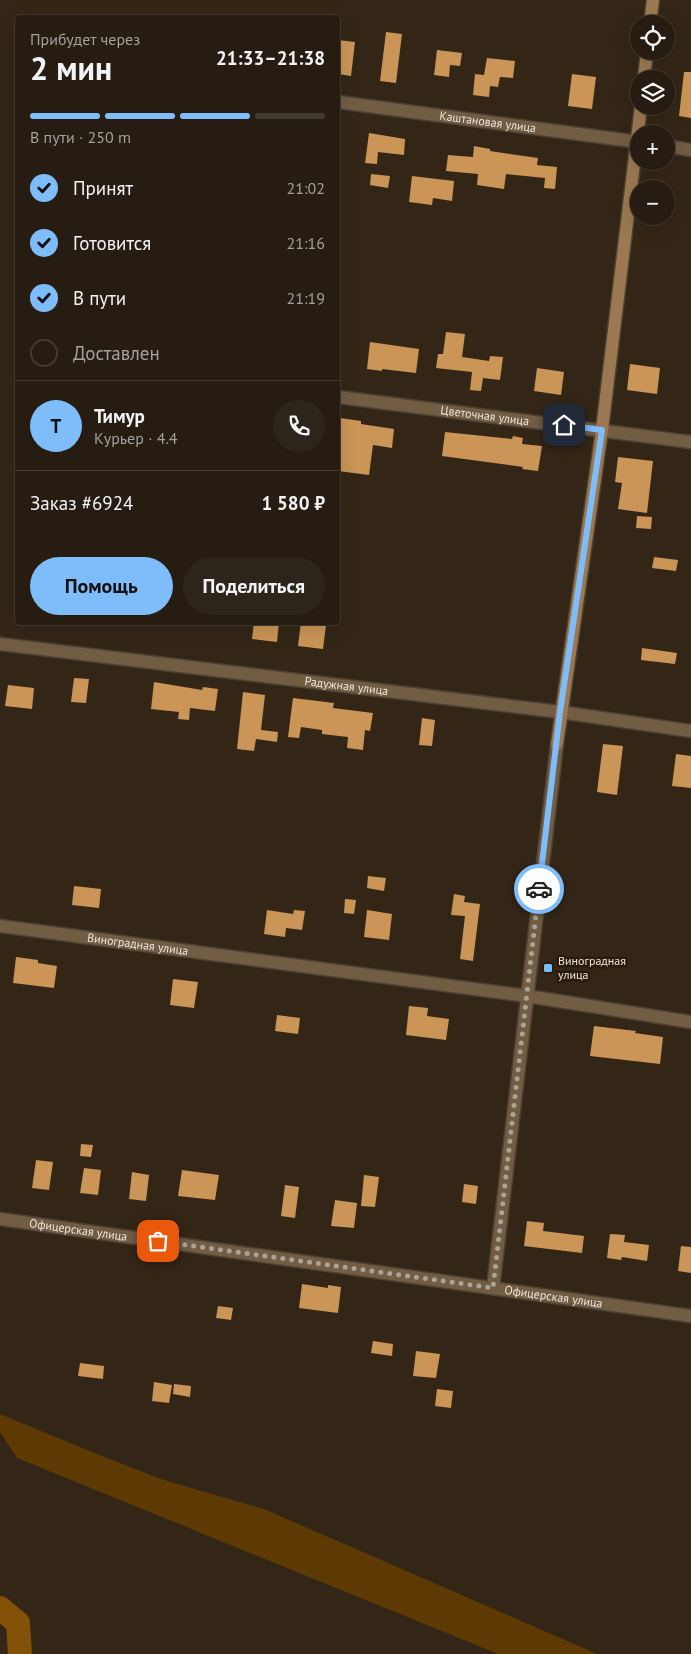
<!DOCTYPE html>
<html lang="ru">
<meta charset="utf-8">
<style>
:root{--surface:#261c11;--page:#2e251a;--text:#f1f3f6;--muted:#a4a19f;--line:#423a31;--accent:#7fbdfa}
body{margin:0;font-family:"PT Sans",sans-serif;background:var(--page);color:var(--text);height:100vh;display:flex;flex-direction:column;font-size:19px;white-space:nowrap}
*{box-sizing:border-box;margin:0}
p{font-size:16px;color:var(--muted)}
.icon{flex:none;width:28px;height:28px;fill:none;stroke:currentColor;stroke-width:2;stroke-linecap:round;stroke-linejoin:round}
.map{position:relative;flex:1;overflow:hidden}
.details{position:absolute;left:15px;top:15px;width:325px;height:610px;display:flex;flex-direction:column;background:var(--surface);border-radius:5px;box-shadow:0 5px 20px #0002,0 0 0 1px var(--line)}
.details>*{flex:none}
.buttons{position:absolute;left:630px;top:15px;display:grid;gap:10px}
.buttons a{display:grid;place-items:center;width:45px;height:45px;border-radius:50%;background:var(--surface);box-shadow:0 5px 20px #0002,0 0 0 1px var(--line);font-size:25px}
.pin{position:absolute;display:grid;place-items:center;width:42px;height:42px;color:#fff;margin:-21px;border-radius:10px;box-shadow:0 2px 8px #0006}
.courier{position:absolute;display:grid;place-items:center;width:50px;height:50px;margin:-25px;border:4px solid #7fbdfa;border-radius:50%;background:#fff;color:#222;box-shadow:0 1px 6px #0007}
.head em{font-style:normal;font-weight:600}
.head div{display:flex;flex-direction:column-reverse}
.head{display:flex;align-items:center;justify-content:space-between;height:85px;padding:0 15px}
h1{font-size:32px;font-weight:600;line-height:38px}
.bar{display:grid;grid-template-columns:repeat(4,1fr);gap:8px 5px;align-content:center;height:60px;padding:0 15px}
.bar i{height:6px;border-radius:4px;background:var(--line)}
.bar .active{background:var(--accent)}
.bar p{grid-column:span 4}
.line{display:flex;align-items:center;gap:12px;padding:0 15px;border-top:1px solid var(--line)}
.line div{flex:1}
.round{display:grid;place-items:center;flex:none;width:52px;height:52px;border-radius:26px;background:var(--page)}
ol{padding:0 15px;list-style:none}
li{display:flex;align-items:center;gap:15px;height:55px}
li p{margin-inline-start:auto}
li .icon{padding:5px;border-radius:50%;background:var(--accent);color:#111;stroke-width:4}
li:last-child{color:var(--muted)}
li i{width:28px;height:28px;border:2px solid var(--line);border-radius:50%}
.primary-button{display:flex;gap:10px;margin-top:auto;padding:10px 15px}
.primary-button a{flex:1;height:58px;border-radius:30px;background:var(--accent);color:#111;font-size:20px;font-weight:600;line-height:58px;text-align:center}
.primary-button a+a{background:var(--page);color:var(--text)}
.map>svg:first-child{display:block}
.green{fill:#5d3904}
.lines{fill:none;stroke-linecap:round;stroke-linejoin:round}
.river{stroke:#835208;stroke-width:24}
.building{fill:#ca9557}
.street-casing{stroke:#4d4132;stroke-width:15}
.secondary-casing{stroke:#4d4132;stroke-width:15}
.street{stroke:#725c44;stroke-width:12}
.secondary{stroke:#9b7851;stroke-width:12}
.done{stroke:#aca296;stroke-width:5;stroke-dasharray:0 9}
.route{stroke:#7fbdfa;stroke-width:6}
.poi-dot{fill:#7fbdfa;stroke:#291c0e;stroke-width:2}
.labels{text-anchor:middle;stroke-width:5;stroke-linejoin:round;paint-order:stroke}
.street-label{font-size:12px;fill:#ede4da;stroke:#291c0e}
.poi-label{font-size:12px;fill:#ede4da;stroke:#291c0e;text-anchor:start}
</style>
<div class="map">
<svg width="691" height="1654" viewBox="0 0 691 1654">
<rect width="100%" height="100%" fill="#332617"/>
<path class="green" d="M0 1414 92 1452 161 1479 264 1509 597 1654H498L17 1458 0 1432Z"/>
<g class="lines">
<path class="river" d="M0 1608 18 1623 20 1654"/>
</g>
<path class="building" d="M386 32 402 34 396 83 380 81Z
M338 40 355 42 351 76 338 74Z
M437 50 462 53 460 66 450 65 449 77 434 75Z
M487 58 515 61 513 78 500 77 498 87 490 86 489 97 473 95 475 74 484 75Z
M684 72H691V118L679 116Z
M572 74 596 77 592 109 568 106Z
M369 133 405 139 404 155 378 152 377 164 365 163Z
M474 146 490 149V151L538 158 537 165 557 167 555 189 544 188 545 178 506 174 504 189 477 185 478 174 446 171 448 155 473 157Z
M371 174 390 176 388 188 370 185Z
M412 176 454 181 452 201 433 198 432 205 409 202Z
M446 332 465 334 462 357 489 361 490 356 503 357 500 380 483 378 481 391 470 390 472 372 436 368 438 354H443Z
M370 342 419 349 416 373 382 369V371L367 369Z
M630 364 660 368 657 394 627 390Z
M537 368 564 372 561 395 534 391Z
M340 418 361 421V424L394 429 392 448 373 445 369 475 338 471V441Z
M445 432 512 439 513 436 523 438 522 444 542 446 538 471 522 469 523 467 509 465 442 456Z
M618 457 653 461 647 513 618 509 622 483 615 482Z
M637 516 652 517 651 529 636 528Z
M654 557 678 560 676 571 652 568Z
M254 622H279L277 642 252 639Z
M301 622 326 625 323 649 298 646Z
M642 648 677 653 675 664 641 660Z
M74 678 89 679 86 703 71 702Z
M154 682 202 690 203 687 218 689 215 711 190 708 189 720 178 719 179 712 151 709Z
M8 685 34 688 32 709 5 706Z
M243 692 265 695 261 730 278 732 277 742 256 739 254 751 237 749Z
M293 698 334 703 333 708 373 713 370 731 365 730 363 750 347 748 348 737 322 734V730L301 727 299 738 288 737Z
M422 718 435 720 432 746 419 745Z
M603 744 623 746 617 795 597 792Z
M676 754 691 756V788L672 786Z
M368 876 386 878 384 891 367 888Z
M74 886 101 889 99 908 72 905Z
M454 894 465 896 464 902 480 904 473 961 460 959 465 916 451 915Z
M345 899 356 900 354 914 344 913Z
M267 910 293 914 294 910 305 911 302 930 286 928 285 937 264 934Z
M367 910 392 914 389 940 364 937Z
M16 957 38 960V963L57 966 54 988 13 983Z
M173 979 198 982 194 1008 170 1005Z
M409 1006 428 1008 427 1016 449 1019 446 1040 406 1035Z
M277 1015 300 1018 298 1034 275 1031Z
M594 1026 636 1031 635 1033 663 1037 660 1064 590 1056Z
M81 1144 93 1145 91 1157 80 1156Z
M36 1160 53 1162 49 1190 32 1188Z
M84 1168 101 1170 98 1195 80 1193Z
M182 1170 219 1175 215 1200 178 1196Z
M132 1172 149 1175 146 1201 129 1199Z
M364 1175 379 1177 375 1207 361 1206Z
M464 1184 478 1186 476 1204 462 1202Z
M285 1185 299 1187 295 1218 281 1216Z
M335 1200 357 1203 354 1228 331 1226Z
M527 1221 544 1223 543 1231 584 1236 582 1253 524 1246Z
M610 1234 625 1235 624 1242 649 1245 647 1261 622 1257 621 1260 607 1258Z
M681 1246 691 1247V1273L678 1271Z
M302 1284 328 1288V1285L341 1287 338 1313 299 1308Z
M218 1306 233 1308 231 1320 216 1318Z
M373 1341 393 1344 392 1356 371 1353Z
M416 1351 440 1354 436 1378 413 1376Z
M80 1363 104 1366 103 1379 78 1376Z
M154 1382 172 1385 169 1403 152 1401Z
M174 1384 191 1386 190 1397 173 1394Z
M437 1389 453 1391 451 1408 435 1406Z"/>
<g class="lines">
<defs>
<g id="street">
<path id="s1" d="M338 102 639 142"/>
<path d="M666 146 691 150"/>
<path id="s2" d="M338 397 691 442"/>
<path id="s3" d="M0 644 560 712 691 731"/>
<path id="s4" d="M0 926 527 996 691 1022"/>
<path id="s5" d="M0 1219 691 1316"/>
<path d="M493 1288 557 744"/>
</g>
<path id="secondary" d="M650 24 653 0
M644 79 647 51
M557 744 602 430 641 106"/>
</defs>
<use href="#street" class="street-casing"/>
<use href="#secondary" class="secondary-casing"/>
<use href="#street" class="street"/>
<use href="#secondary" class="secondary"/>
</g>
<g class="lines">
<path class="done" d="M158 1241 493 1288 539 889"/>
<path class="route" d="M539 889 560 712 602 430 564 425"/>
</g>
<rect class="poi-dot" x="543" y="963" width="10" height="10" rx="2.5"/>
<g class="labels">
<g class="street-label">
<text dy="4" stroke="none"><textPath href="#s1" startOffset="151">Каштановая улица</textPath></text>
<text dy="4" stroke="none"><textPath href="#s2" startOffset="148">Цветочная улица</textPath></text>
<text dy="4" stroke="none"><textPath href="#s3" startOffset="349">Радужная улица</textPath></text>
<text dy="4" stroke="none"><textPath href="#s4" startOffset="139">Виноградная улица</textPath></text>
<text dy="4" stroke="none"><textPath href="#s5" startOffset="79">Офицерская улица</textPath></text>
<text dy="4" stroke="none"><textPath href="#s5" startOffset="559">Офицерская улица</textPath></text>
</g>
<g class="poi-label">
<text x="558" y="965">Виноградная<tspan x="558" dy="14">улица</tspan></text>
</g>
</g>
</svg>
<div class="buttons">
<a><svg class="icon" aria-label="locate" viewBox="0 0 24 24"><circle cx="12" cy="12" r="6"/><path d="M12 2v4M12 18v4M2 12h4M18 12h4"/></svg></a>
<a><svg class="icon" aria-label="layers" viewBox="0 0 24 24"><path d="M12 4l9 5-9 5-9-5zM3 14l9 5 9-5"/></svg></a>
<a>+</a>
<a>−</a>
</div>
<div class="pin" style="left:158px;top:1241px;background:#ea580c"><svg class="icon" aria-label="bag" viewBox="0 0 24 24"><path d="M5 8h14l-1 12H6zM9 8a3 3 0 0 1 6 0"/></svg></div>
<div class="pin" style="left:564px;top:425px;background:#1f2937"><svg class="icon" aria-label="home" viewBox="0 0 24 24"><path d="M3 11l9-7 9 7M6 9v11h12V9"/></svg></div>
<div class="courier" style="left:539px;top:889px"><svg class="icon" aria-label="car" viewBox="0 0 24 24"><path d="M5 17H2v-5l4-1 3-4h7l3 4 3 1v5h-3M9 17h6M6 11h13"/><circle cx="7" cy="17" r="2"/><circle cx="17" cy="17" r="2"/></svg></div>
<section class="details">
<div class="head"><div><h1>2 мин</h1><p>Прибудет через</p></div><em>21:33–21:38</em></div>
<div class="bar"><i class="active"></i><i class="active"></i><i class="active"></i><i></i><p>В пути · 250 m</p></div>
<ol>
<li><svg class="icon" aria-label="check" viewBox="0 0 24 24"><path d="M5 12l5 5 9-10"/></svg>Принят<p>21:02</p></li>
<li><svg class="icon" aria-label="check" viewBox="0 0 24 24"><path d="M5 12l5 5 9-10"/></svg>Готовится<p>21:16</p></li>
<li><svg class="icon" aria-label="check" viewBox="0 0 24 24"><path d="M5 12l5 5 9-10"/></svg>В пути<p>21:19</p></li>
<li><i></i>Доставлен</li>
</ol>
<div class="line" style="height:90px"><b class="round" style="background:var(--accent);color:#111">Т</b><div><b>Тимур</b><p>Курьер · 4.4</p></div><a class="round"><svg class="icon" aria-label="phone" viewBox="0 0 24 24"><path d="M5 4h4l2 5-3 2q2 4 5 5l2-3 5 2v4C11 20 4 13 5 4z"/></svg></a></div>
<div class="line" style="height:65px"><div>Заказ #6924</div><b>1 580 ₽</b></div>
<div class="primary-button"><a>Помощь</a><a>Поделиться</a></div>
</section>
</div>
